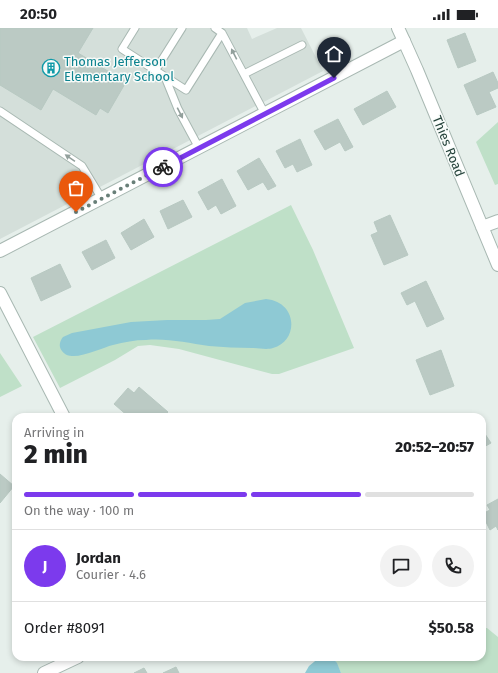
<!DOCTYPE html>
<meta charset="utf-8">
<style>
:root{--surface:#fff;--page:#f2f2f2;--text:#202124;--muted:#757577;--line:#e0e0e0;--accent:#7c3aed}
body{margin:0;font-family:"Fira Sans",sans-serif;background:var(--page);color:var(--text);height:100vh;display:flex;flex-direction:column;font-size:15px;white-space:nowrap}
*{box-sizing:border-box;margin:0}
p{font-size:13px;color:var(--muted)}
.icon{flex:none;width:22px;height:22px;fill:none;stroke:currentColor;stroke-width:2;stroke-linecap:round;stroke-linejoin:round}
.map{position:relative;flex:1;overflow:hidden}
.details{position:absolute;left:12px;top:385px;width:474px;height:248px;display:flex;flex-direction:column;background:var(--surface);border-radius:12px;box-shadow:0 2px 6px #0003}
.details>*{flex:none}
.pin{position:absolute;display:grid;place-items:center;width:34px;height:34px;color:#fff;margin:-41px -17px;border-radius:50% 50% 50% 0;rotate:-45deg;box-shadow:0 0 4px #0007}
.pin .icon{rotate:45deg}
.courier{position:absolute;display:grid;place-items:center;width:40px;height:40px;margin:-20px;border:3px solid #7c3aed;border-radius:50%;background:#fff;color:#222;box-shadow:0 1px 5px #0007}
.summary em{font-style:normal;font-weight:800}
.summary div{display:flex;flex-direction:column-reverse}
.summary{display:flex;align-items:center;justify-content:space-between;height:68px;padding:0 12px}
h1{font-size:26px;font-weight:800;line-height:30px}
.bar{display:grid;grid-template-columns:repeat(4,1fr);gap:6px 4px;align-content:center;height:48px;padding:0 12px}
.bar i{height:5px;border-radius:3px;background:var(--line)}
.bar .on{background:var(--accent)}
.bar p{grid-column:span 4}
.line{display:flex;align-items:center;gap:10px;padding:0 12px;border-top:1px solid var(--line)}
.line div{flex:1}
.round{display:grid;place-items:center;flex:none;width:42px;height:42px;border-radius:21px;background:var(--page)}
.status{display:flex;justify-content:space-between;align-items:center;height:28px;padding:0 20px;background:var(--surface);direction:ltr}
.status svg{height:11px;fill:currentColor}
.map>svg:first-child{display:block}
.built{fill:#d4dfda}
.green{fill:#bfe0c8}
.water{fill:#8ec9d4}
.building{fill:#bbcac4;stroke:#b8c9c2}
.lines{fill:none;stroke-linecap:round;stroke-linejoin:round}
.service-casing{stroke:#a8b8b2;stroke-width:9}
.minor-casing{stroke:#a8b8b2;stroke-width:14}
.tertiary-casing{stroke:#a8b8b2;stroke-width:14}
.service{stroke:#fff;stroke-width:7}
.minor{stroke:#fff;stroke-width:12}
.tertiary{stroke:#fff;stroke-width:12}
.oneway{fill:#92a09c}
.done{stroke:#687f78;stroke-width:4;stroke-dasharray:0 7.2}
.route{stroke:#7c3aed;stroke-width:5}
.labels{text-anchor:middle;stroke-width:3;stroke-linejoin:round;paint-order:stroke}
.culture-label{font-size:13px;fill:#0d838f;stroke:#f7fbf9;text-anchor:start}
.street-label{font-size:13px;fill:#24423a;stroke:#f7fbf9}
</style>
<div class="status"><b>20:50</b><svg viewBox="0 0 49 12"><path d="M0 12V9h3v3zM5 12V6h3v6zM10 12V3h3v9zM15 12V0h3v12zM26 1h20v11H26zM47 4h2v5h-2z"/></svg></div>
<div class="map">
<svg width="498" height="645" viewBox="0 0 498 645">
<rect width="100%" height="100%" fill="#e6efeb"/>
<path class="built" d="M0 0H247L252 11 277 0H301L323 43 0 211Z"/>
<path class="green" d="M498 94V156L495 157 476 114Z
M291 177 313 222 354 320 279 346H272L179 321 150 317 138 318 115 332 60 360 33 309Z
M0 325 22 358 0 369Z
M482 600H487L498 609V645H341L335 632 340 629H482Z"/>
<path class="water" d="M266 271C298 274 299 313 273 320 267 322 258 320 252 320 238 320 223 319 209 318 188 315 167 310 146 312 135 312 124 314 113 317 100 320 71 336 62 323 58 318 60 313 63 309L72 305 131 294 167 292H206L220 291 245 275Z
M320 629H332L337 635 341 645H305L309 638Z"/>
<path class="building" d="M0 0H93L78 25 126 54 108 85 100 80 96 87 53 61 41 82 0 57Z
M465 5 476 33 458 40 447 12Z
M493 44 498 55V60L489 64 496 79 477 87 464 57Z
M387 63 396 79 363 97 354 81Z
M338 91 353 119 345 123 340 114 325 122 314 103Z
M300 111 312 137 297 144 293 136 285 140 276 123Z
M259 130 276 158 268 162 263 154 248 162 237 143Z
M222 151 236 178 221 186 216 177 208 182 198 164Z
M183 172 192 189 168 201 160 183Z
M390 187 408 227 384 237 371 207 378 204 374 194Z
M144 191 154 209 131 222 121 205Z
M106 212 115 230 92 242 82 224Z
M60 236 71 259 41 273 31 250Z
M426 253 444 291 427 299 415 273 407 277 401 265Z
M441 322 454 358 430 367 416 332Z
M139 359 168 384 163 389H129L114 376 128 360 134 365Z
M482 403H483L491 415 482 420Z
M0 446 14 458 0 475Z
M498 471V502L496 498 490 502 482 486 490 482 487 477Z
M176 639 179 645H163Z
M144 640 147 645H134Z"/>
<g class="lines">
<defs>
<path id="service" d="M135 0 122 21 186 62 222 5
M215 0 222 5 265 86
M155 43 182 0
M244 46 302 17
M165 49 178 81 199 120
M0 83 82 138 102 171"/>
<path id="minor" d="M398 0 404 13
M0 265 64 389
M44 645 78 629"/>
<path id="tertiary" d="M482 199 498 193
M0 223 404 13 417 42 498 237"/>
</defs>
<use href="#service" class="service-casing"/>
<use href="#minor" class="minor-casing"/>
<use href="#tertiary" class="tertiary-casing"/>
<use href="#service" class="service"/>
<use href="#minor" class="minor"/>
<use href="#tertiary" class="tertiary"/>
</g>
<defs><path id="oneway-solid" d="M-6-.8H1V-3.2L6.5 0L1 3.2V.8H-6Z"/></defs>
<g class="oneway">
<use href="#oneway-solid" transform="translate(234 26) rotate(-117)"/>
<use href="#oneway-solid" transform="translate(180 85) rotate(63)"/>
<use href="#oneway-solid" transform="translate(70 130) rotate(-146)"/>
</g>
<g class="lines">
<path class="done" d="M76 184 163 139"/>
<path class="route" d="M163 139 334 50"/>
</g>
<defs>
<symbol id="building-ring" viewBox="-11 -11 22 22"><circle r="9.5" fill="#f7fbf9" stroke="#0f9aa8" stroke-width="1.5"/><path d="M-4-6H4V6H1V3H-1V6H-4ZM-2.5-4.3h1.7v1.8h-1.7ZM.8-4.3h1.7v1.8H.8ZM-2.5-1h1.7V.8h-1.7ZM.8-1h1.7V.8H.8Z" fill="#0f9aa8"/></symbol>
</defs>
<g fill-rule="evenodd">
<use href="#building-ring" x="41" y="30" width="20" height="20"/>
</g>
<g class="labels">
<g class="culture-label">
<text x="64" y="38">Thomas Jefferson<tspan x="64" dy="15">Elementary School</tspan></text>
</g>
<g class="street-label">
<text transform="translate(449 118) rotate(68)" y="5">Thies Road</text>
</g>
</g>
</svg>
<div class="pin" style="left:76px;top:184px;background:#ea580c"><svg class="icon" aria-label="bag" viewBox="0 0 24 24"><path d="M5 8h14l-1 12H6zM9 8a3 3 0 0 1 6 0"/></svg></div>
<div class="pin" style="left:334px;top:50px;background:#1f2937"><svg class="icon" aria-label="home" viewBox="0 0 24 24"><path d="M3 11l9-7 9 7M6 9v11h12V9"/></svg></div>
<div class="courier" style="left:163px;top:139px"><svg class="icon" aria-label="bike" viewBox="0 0 24 24"><circle cx="6" cy="16" r="4"/><circle cx="18" cy="16" r="4"/><path d="M6 16l4-8h5l3 8M10 8l3 8H6M13 5h3"/></svg></div>
<section class="details">
<div class="summary"><div><h1>2 min</h1><p>Arriving in</p></div><em>20:52–20:57</em></div>
<div class="bar"><i class="on"></i><i class="on"></i><i class="on"></i><i></i><p>On the way · 100 m</p></div>
<div class="line" style="height:72px"><b class="round" style="background:var(--accent);color:#fff">J</b><div><b>Jordan</b><p>Courier · 4.6</p></div><a class="round"><svg class="icon" aria-label="chat" viewBox="0 0 24 24"><path d="M4 5h16v11H9l-5 4z"/></svg></a><a class="round"><svg class="icon" aria-label="phone" viewBox="0 0 24 24"><path d="M5 4h4l2 5-3 2q2 4 5 5l2-3 5 2v4C11 20 4 13 5 4z"/></svg></a></div>
<div class="line" style="height:52px"><div>Order #8091</div><b>$50.58</b></div>
</section>
</div>
